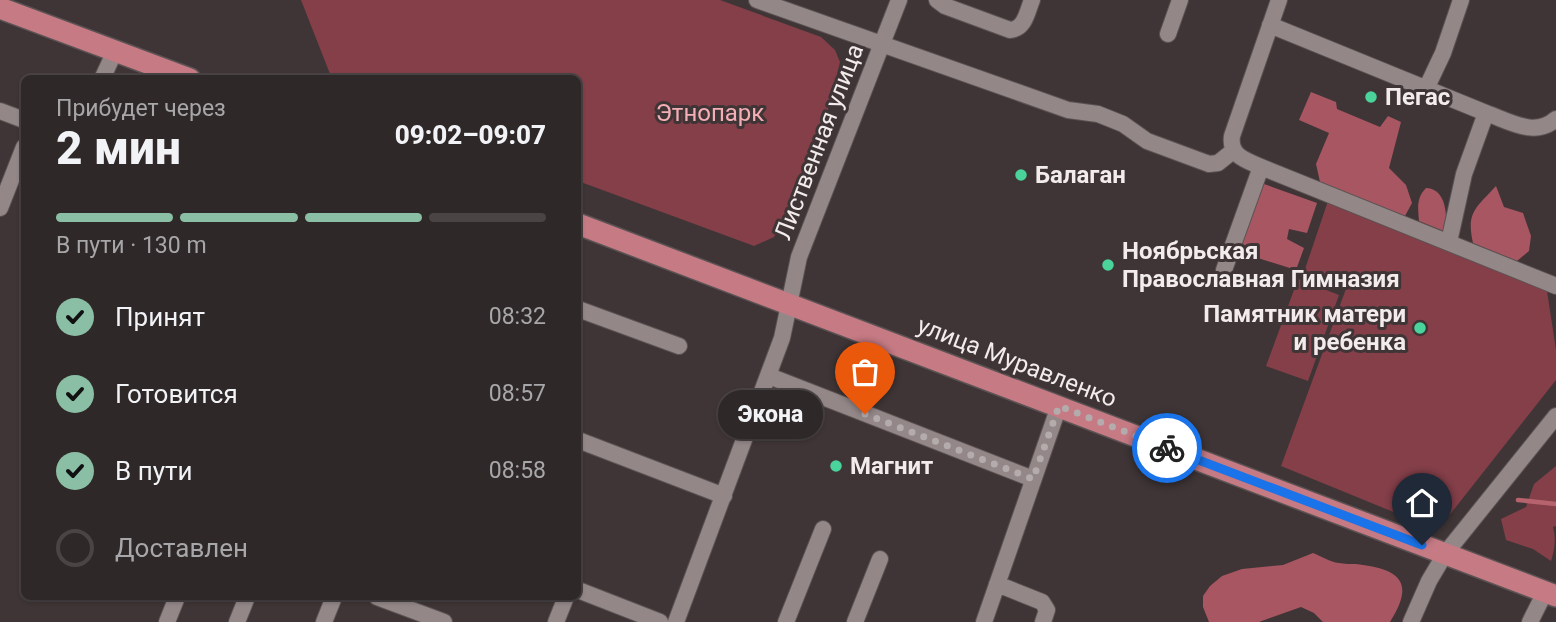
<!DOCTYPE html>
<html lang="ru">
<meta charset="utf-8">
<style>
:root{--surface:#2f2828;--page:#373030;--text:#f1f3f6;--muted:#a7a6a8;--line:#4a4445;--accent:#8abfa5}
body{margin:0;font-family:Roboto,sans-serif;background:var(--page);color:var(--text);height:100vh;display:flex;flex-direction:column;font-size:26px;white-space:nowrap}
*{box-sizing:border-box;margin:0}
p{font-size:23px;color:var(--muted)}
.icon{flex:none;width:38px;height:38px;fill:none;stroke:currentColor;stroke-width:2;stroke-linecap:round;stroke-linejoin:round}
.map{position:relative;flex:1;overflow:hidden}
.side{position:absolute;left:21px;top:75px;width:560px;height:525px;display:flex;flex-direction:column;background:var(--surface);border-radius:10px;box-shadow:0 2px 5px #0004,0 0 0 2px var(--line)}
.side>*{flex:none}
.pin{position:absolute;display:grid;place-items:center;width:60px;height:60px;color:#fff;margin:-72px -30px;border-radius:50% 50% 50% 0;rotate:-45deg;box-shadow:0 0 7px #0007}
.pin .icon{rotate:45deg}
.courier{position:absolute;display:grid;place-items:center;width:70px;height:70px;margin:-35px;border:5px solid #1a73e8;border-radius:50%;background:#fff;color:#222;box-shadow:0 2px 9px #0007}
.bubble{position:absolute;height:49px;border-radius:24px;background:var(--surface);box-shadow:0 2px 5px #0004,0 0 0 2px var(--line);font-size:23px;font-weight:800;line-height:49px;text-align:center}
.overview em{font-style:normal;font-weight:800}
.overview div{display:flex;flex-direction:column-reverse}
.overview{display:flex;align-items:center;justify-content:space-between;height:119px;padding:0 35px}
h1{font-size:46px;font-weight:800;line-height:52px}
.bar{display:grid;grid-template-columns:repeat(4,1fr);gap:10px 7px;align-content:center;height:84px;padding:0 35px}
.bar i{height:9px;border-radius:5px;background:var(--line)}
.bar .selected{background:var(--accent)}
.bar p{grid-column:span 4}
ol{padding:0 35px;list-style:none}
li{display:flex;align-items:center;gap:21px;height:77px}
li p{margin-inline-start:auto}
li .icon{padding:7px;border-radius:50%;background:var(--accent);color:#111;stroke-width:4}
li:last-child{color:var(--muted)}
li i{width:38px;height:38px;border:4px solid var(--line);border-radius:50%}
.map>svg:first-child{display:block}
.green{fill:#843f49}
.forest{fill:#a85662}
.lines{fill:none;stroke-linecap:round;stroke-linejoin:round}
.stream{stroke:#b6636e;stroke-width:4.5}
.minor-casing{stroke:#5b5253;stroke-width:18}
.major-casing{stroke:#5b5253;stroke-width:24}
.minor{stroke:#938788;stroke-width:16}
.major{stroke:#c57a84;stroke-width:21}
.done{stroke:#b4acac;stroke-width:7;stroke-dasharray:0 12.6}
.route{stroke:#1a73e8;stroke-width:9}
.poi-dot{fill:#4ad49c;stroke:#3f3536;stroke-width:2.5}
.labels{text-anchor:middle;stroke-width:6;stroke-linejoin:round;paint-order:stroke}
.poi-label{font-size:24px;font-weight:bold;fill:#f3ecec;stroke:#3f3536;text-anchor:start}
.park-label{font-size:24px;fill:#f4aeb5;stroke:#3f3536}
.street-label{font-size:24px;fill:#f3ecec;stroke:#3f3536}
</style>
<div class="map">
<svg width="1556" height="622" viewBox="0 0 1556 622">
<rect width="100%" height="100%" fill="#3f3536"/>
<path class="green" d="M301 0H720L821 37 835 50 840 62 830 103 812 157 774 237 754 246 578 181V79H332Z
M1328 201 1547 291 1556 350V380L1448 517 1432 523 1408 518 1281 466 1347 286 1304 272Z
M1298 279 1339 295 1308 381 1266 366Z
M1556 466V526L1553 527C1556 538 1555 549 1551 561L1533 549 1506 540 1501 519 1526 507 1534 484Z"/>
<path class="forest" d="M1311 92 1336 102 1337 109 1380 127 1388 116 1401 122 1389 168 1406 185 1412 203 1405 216 1320 182 1316 164 1329 133 1299 120Z
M1264 184 1317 203 1307 233 1289 229 1287 239 1304 248 1296 270 1239 252Z
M1496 186 1504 207 1523 213 1531 236 1529 251 1517 261 1473 243C1466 212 1476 208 1496 186Z
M1426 188C1447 189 1447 216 1446 232L1419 221C1418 209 1416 198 1426 188Z
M1313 553C1321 556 1330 562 1339 563 1344 564 1351 564 1356 564 1399 569 1416 581 1390 622H1323L1314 613 1301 607 1259 622H1209L1203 607V596L1210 586 1222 576 1242 569 1283 565Z"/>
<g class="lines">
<path class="stream" d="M1518 500 1556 504"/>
<defs>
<path id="minor" d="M757 0 1068 110 1098 114 1123 124 1147 141 1209 164 1218 163 1233 151
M937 0 945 6 1010 30C1025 29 1027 12 1032 0
M1279 0 1232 136C1229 156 1246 160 1261 167L1556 286
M1270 25 1486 113
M1168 34 1180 0
M102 79 115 51
M1426 89 1443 53 1461 0
M0 111 24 120
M0 208 24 147
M1449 242 1464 174 1486 113C1509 121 1535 138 1556 119
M1224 270 1261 167
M578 309 679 346
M769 376 1033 479
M578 440 724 496
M997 584 1042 602 1047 610 1043 622
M578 590 660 622
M377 597 444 622
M167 622 177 597
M237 622 247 597
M324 622 334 597
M556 622 566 597
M676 622 782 338 799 257 899 0
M786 622 823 529
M855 622 880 559
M984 622 1059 406
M1411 622 1429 581 1445 554 1556 416
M1530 622 1545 592"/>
<path id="major" d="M0 8 190 79
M578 224 1556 596"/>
</defs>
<use href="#minor" class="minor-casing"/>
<use href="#major" class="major-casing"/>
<use href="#minor" class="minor"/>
<use href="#major" class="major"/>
</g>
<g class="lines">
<path class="done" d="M865 414 1033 479 1059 406 1167 448"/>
<path class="route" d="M1167 448 1422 545"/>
</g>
<g class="poi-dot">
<circle cx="1371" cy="97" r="7"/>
<circle cx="1021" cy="175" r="7"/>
<circle cx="1108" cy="265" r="7"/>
<circle cx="1420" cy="328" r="7"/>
<circle cx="836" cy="466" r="7"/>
</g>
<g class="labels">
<g class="poi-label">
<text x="1385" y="105">Пегас</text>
<text x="1035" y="183">Балаган</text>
<text x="1122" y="259">Ноябрьская<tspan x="1122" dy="28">Православная Гимназия</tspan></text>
<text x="1406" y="322" text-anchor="end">Памятник матери<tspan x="1406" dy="28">и ребенка</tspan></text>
<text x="850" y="474">Магнит</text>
</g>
<g class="park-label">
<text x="710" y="121">Этнопарк</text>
</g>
<g class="street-label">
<text transform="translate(819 142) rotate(-69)" y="8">Лиственная улица</text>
<text transform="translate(1017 362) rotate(21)" y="8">улица Муравленко</text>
</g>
</g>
</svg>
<div class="pin" style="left:865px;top:414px;background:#ea580c"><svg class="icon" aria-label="bag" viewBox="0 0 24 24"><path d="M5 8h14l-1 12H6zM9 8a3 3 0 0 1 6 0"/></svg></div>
<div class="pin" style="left:1422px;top:545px;background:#1f2937"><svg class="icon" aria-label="home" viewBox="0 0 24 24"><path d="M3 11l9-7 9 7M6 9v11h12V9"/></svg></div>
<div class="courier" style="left:1167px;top:448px"><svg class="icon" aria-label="bike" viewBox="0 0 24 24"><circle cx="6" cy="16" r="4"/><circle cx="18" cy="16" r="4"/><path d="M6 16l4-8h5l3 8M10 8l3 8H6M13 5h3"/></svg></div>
<div class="bubble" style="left:718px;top:390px;width:105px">Экона</div>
<section class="side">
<div class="overview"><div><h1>2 мин</h1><p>Прибудет через</p></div><em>09:02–09:07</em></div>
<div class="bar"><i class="selected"></i><i class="selected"></i><i class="selected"></i><i></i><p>В пути · 130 m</p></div>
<ol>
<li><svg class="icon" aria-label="check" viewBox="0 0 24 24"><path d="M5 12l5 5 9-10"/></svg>Принят<p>08:32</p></li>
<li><svg class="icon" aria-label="check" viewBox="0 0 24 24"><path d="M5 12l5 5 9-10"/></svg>Готовится<p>08:57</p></li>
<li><svg class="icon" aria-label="check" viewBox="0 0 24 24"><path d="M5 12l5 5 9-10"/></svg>В пути<p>08:58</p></li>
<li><i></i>Доставлен</li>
</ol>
</section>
</div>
